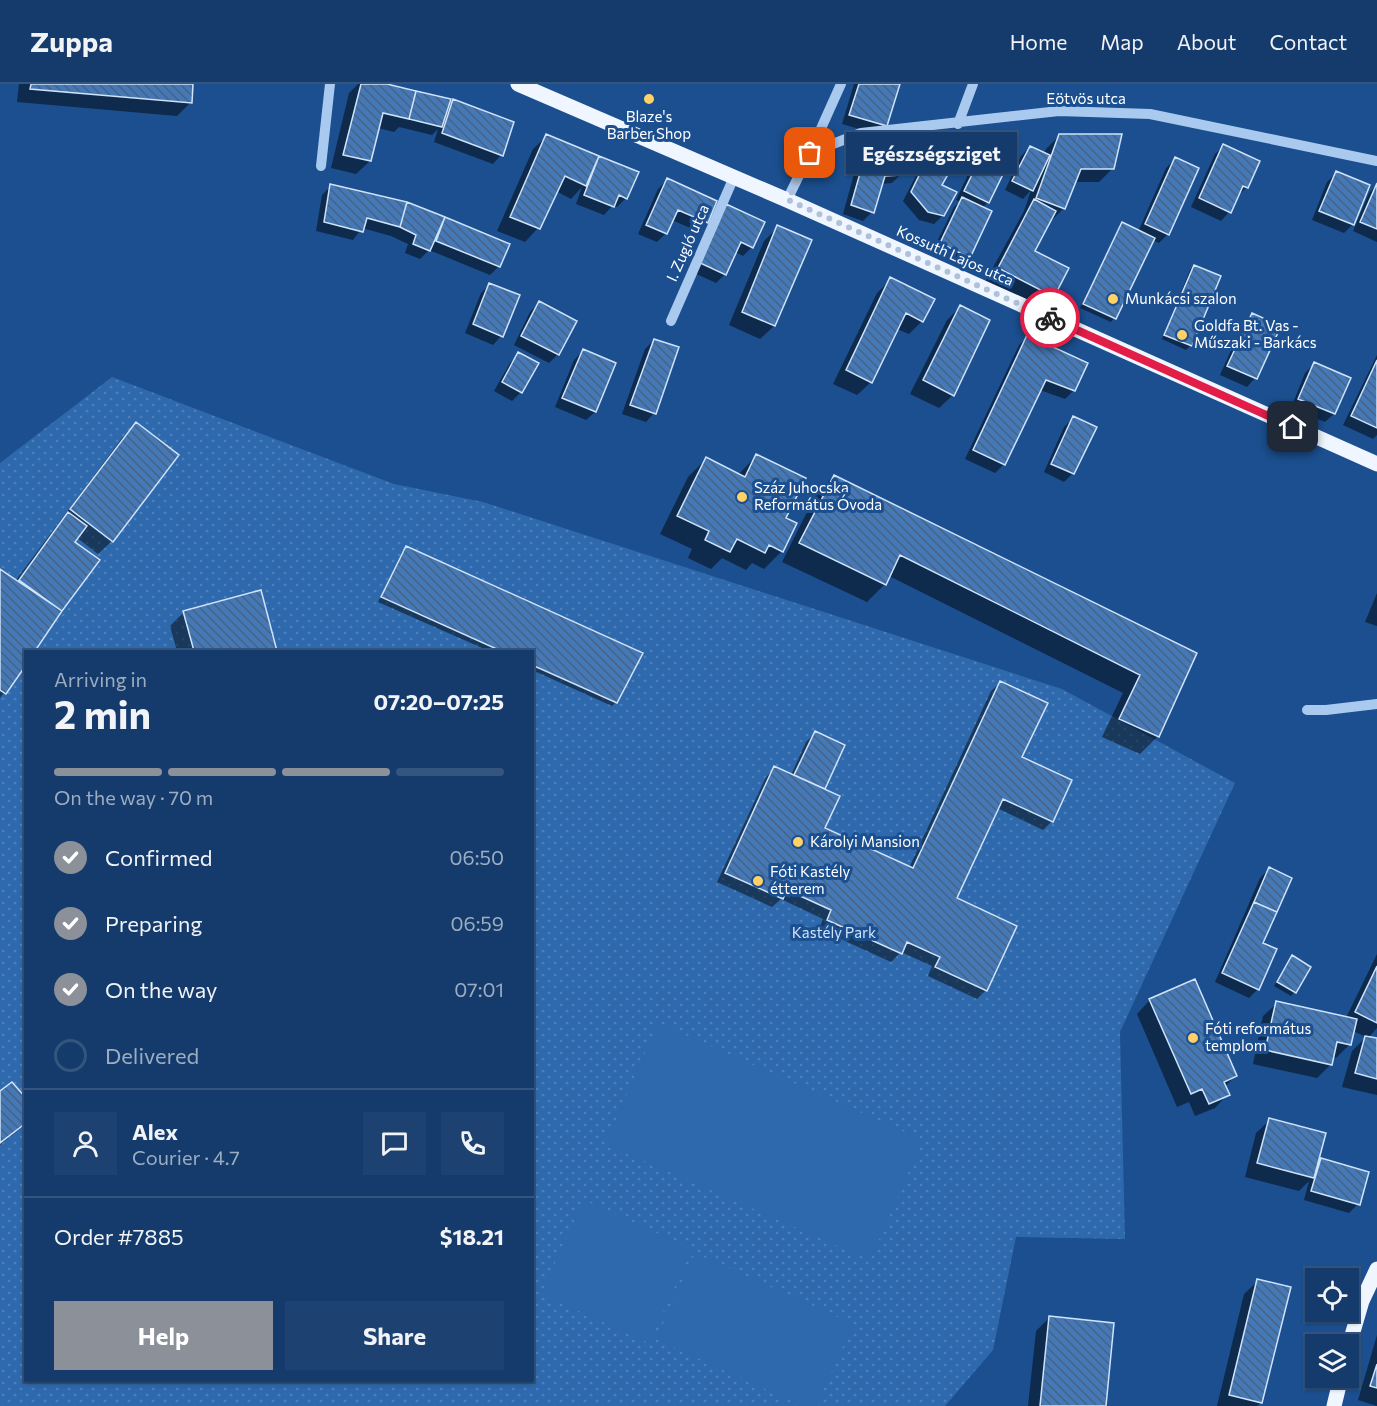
<!DOCTYPE html>
<meta charset="utf-8">
<style>
:root{--surface:#143b6b;--page:#1d4271;--text:#f1f3f6;--muted:#9dadc1;--line:#33557e;--accent:#8c9099}
body{margin:0;font-family:Commissioner,sans-serif;background:var(--page);color:var(--text);height:100vh;display:flex;flex-direction:column;font-size:22px;white-space:nowrap}
*{box-sizing:border-box;margin:0}
p{font-size:20px;color:var(--muted)}
.icon{flex:none;width:33px;height:33px;fill:none;stroke:currentColor;stroke-width:2;stroke-linecap:round;stroke-linejoin:round}
.map{position:relative;flex:1;overflow:hidden}
.drawer{position:absolute;left:24px;top:566px;width:510px;height:732px;display:flex;flex-direction:column;background:var(--surface);border-radius:0px;box-shadow:0 2px 4px #0004,0 0 0 2px var(--line)}
.drawer>*{flex:none}
.fabs{position:absolute;left:1305px;top:1184px;display:grid;gap:12px}
.fabs a{display:grid;place-items:center;width:54px;height:54px;border-radius:0px;background:var(--surface);box-shadow:0 2px 4px #0004,0 0 0 2px var(--line);font-size:30px}
.pin{position:absolute;display:grid;place-items:center;width:51px;height:51px;color:#fff;margin:-26px;border-radius:12px;box-shadow:0 3px 9px #0006}
.courier{position:absolute;display:grid;place-items:center;width:60px;height:60px;margin:-30px;border:4px solid #e11d48;border-radius:50%;background:#fff;color:#222;box-shadow:0 2px 8px #0007}
.bubble{position:absolute;height:42px;border-radius:0px;background:var(--surface);box-shadow:0 2px 4px #0004,0 0 0 2px var(--line);font-size:20px;font-weight:700;line-height:42px;text-align:center}
.headline em{font-style:normal;font-weight:700}
.headline div{display:flex;flex-direction:column-reverse}
.headline{display:flex;align-items:center;justify-content:space-between;height:102px;padding:0 30px}
h1{font-size:39px;font-weight:700;line-height:45px}
.bar{display:grid;grid-template-columns:repeat(4,1fr);gap:9px 6px;align-content:center;height:72px;padding:0 30px}
.bar i{height:8px;border-radius:4px;background:var(--line)}
.bar .active{background:var(--accent)}
.bar p{grid-column:span 4}
.line{display:flex;align-items:center;gap:15px;padding:0 30px;border-top:2px solid var(--line)}
.line div{flex:1}
.round{display:grid;place-items:center;flex:none;width:63px;height:63px;border-radius:0px;background:var(--page)}
ol{padding:0 30px;list-style:none}
li{display:flex;align-items:center;gap:18px;height:66px}
li p{margin-inline-start:auto}
li .icon{padding:6px;border-radius:50%;background:var(--accent);color:#fff;stroke-width:4}
li:last-child{color:var(--muted)}
li i{width:33px;height:33px;border:3px solid var(--line);border-radius:50%}
.primary-button{display:flex;gap:12px;margin-top:auto;padding:12px 30px}
.primary-button a{flex:1;height:69px;border-radius:0px;background:var(--accent);color:#fff;font-size:24px;font-weight:700;line-height:69px;text-align:center}
.primary-button a+a{background:var(--page);color:var(--text)}
header{display:flex;align-items:center;gap:36px;box-sizing:border-box;height:84px;padding:0 30px;background:var(--surface);border-bottom:2px solid var(--line)}
header strong{font-size:28px}
nav{display:flex;gap:33px;margin-inline-start:auto;font-size:21px}
.map>svg:first-child{display:block}
.park{fill:url(#park-dots);fill-rule:evenodd}
.pitch{fill:#2e69ad}
.shadow{fill:#0007}
.building{fill:url(#building-back-hatch);stroke:#cfe3fa;stroke-width:1.5}
.lines{fill:none;stroke-linecap:round;stroke-linejoin:round}
.minor{stroke:#a9c9ee;stroke-width:10}
.major{stroke:#f0f6ff;stroke-width:15}
.done{stroke:#afc1d8;stroke-width:6;stroke-dasharray:0 10.8}
.route{stroke:#e11d48;stroke-width:8}
.poi-dot{fill:#ffd166;stroke:#1b4f8f;stroke-width:2}
.labels{text-anchor:middle;stroke-width:6;stroke-linejoin:round;paint-order:stroke}
.street-label{font-size:15px;fill:#fff;stroke:#1b4f8f}
.poi-label{font-size:15px;fill:#fff;stroke:#1b4f8f;text-anchor:start}
.park-label{font-size:15px;fill:#cfe3fa;stroke:#1b4f8f}
</style>
<header>
<strong>Zuppa</strong>
<nav><a>Home</a><a>Map</a><a>About</a><a>Contact</a></nav>
</header>
<div class="map">
<svg width="1377" height="1322" viewBox="0 0 1377 1322">
<defs>
<pattern id="park-dots" width="8" height="8" patternUnits="userSpaceOnUse" patternTransform="scale(1.5)"><rect width="8" height="8" fill="#2e69ad"/><path d="M2 2h.1M6 6h.1" fill="none" stroke="#4d80b9" stroke-width="1.8" stroke-linecap="round"/></pattern>
<pattern id="building-back-hatch" width="6" height="6" patternUnits="userSpaceOnUse" patternTransform="scale(1.5)"><rect width="6" height="6" fill="#4478b7"/><path d="M-1 5l2 2M0 0l6 6M5-1l2 2" fill="none" stroke="#486282"/></pattern>
</defs>
<rect width="100%" height="100%" fill="#1b4f8f"/>
<path class="park" d="M112 293 394 400 483 418 1062 605 1235 699 1120 948 1125 1155 1016 1153 993 1266 945 1322H0V379ZM26 567H532V1296H26Z"/>
<path class="pitch" d="M658 939 923 1056 870 1176 605 1060Z
M584 1116 692 1165 649 1259 541 1210Z
M695 1169 853 1240 816 1322H802L656 1255Z"/>
<path class="shadow" d="M19 0H192L190 19 177 32 17 18Z
M358 0H380L447 24 454 17 501 71 493 80 434 58 438 45 432 51 399 43 394 48 378 44 370 77 356 90 331 84 349 9Z
M854 0H898L886 41 877 50 842 40Z
M1060 51 1112 85 1099 98H1075L1064 124 1051 137 1033 167 1067 185 1053 212 1039 226 985 198 1024 127 1031 106 1023 115 1005 106 1021 72 1030 63 1044 70 1046 65Z
M547 52 637 89 626 114 617 123 613 121 604 131 576 120 582 103 571 115 556 107 538 144 525 158 497 147 533 65Z
M1224 62 1247 103 1238 112 1229 128 1221 137 1191 123 1215 70Z
M983 69 988 118 982 124 968 173 960 182 932 168 954 123 960 118 956 116 974 78Z
M866 70 901 90 892 99 881 100 872 128 863 137 843 130 857 79Z
M931 71 940 102 943 131 934 140 919 136 903 117 922 80Z
M1175 75 1168 150 1159 159 1152 156 1114 234 1111 238 1080 224 1119 144 1123 140 1138 148 1166 84Z
M1336 89 1353 140 1344 149 1312 136 1327 98Z
M667 96 706 138 697 147 672 136 666 149 657 158 638 150 658 105Z
M1377 101V158L1353 147 1369 109Z
M331 102 407 119 508 161 499 182 490 191 429 166 420 175 405 169 408 160 391 152 362 144 353 156 316 147 322 111Z
M718 131 752 163 743 172 735 168 725 190 716 199 692 188Z
M778 143 810 157 774 242 760 255 729 241 764 157Z
M1194 182 1219 193 1190 262 1186 266 1162 255 1190 186Z
M891 195 922 237 909 250 897 245 871 298 857 311 833 300 877 209Z
M490 200 501 252 493 261 465 249 481 209Z
M539 219 558 270 549 279 514 261 530 228Z
M960 223 953 311 939 324 910 310 947 236Z
M1252 230 1279 243 1255 294 1247 303 1220 291 1243 239Z
M1028 252 1074 306 1065 315 1040 306 1004 380 995 389 965 375 1019 261Z
M654 256V329L646 338 622 330 645 265Z
M583 267 595 328 586 336 555 323 574 276Z
M519 270 521 308 512 317 494 307 510 279Z
M1377 271V351L1373 355 1343 341Z
M1314 280 1334 330 1325 338 1291 324 1305 289Z
M1073 334V389L1064 398 1044 388 1064 343Z
M136 340 112 457 98 470 76 453 73 458 98 476 33 567H26V578L0 614V486L16 496 122 354Z
M756 372 784 435 782 467 764 485 752 479 746 486 722 474 711 485 688 474 692 465 660 450 688 393 706 375 738 391Z
M834 392 1195 570 1158 652 1140 670 1102 653 1123 609 889 492 885 500 867 518 782 478 816 410Z
M406 464 616 618 612 622 532 586V567H489L378 518 402 468Z
M1377 509V542L1365 538Z
M184 528 276 567H177L170 542Z
M1000 599 1020 674 1052 737 1043 746 997 724 955 814 986 906 977 915 928 892 932 882 901 868 891 878 819 845 823 835 781 815 772 823 717 798 766 693 775 684 791 691 806 658 815 649 843 662 823 706V745L909 784 991 607Z
M1269 785 1258 905 1249 914 1215 898 1260 794Z
M1377 870V944L1368 954 1377 956V1011L1342 1003 1352 967 1366 953 1353 947 1350 960 1336 974 1332 973 1331 980 1317 994 1253 980 1263 932 1277 919 1346 934Z
M1292 873 1294 908 1291 912 1274 902Z
M1150 916 1235 992 1225 1003 1228 1010 1215 1024 1195 1032 1189 1018 1177 1023 1137 930Z
M0 1009 26 1017V1040L0 1061Z
M1270 1036 1316 1081 1321 1076 1358 1120 1349 1129 1304 1116 1309 1097 1299 1107 1245 1093 1256 1049Z
M1258 1197 1261 1318 1257 1322H1217L1244 1210Z
M1050 1233 1104 1322H1028L1036 1247Z
M1377 1251V1322L1358 1316Z"/>
<path class="building" d="M31 0H193L192 19 30 5Z
M361 0H387L416 7 409 35 383 29 371 77 343 71Z
M859 0H900L887 42 849 31Z
M416 7 451 15 442 43 409 35Z
M453 15 514 38 503 72 442 49Z
M546 50 599 72 586 102 565 92 540 145 510 133Z
M1059 50H1122L1114 85H1081L1065 125 1036 114Z
M1223 60 1260 77 1248 104 1243 102 1231 129 1199 114Z
M1030 62 1050 71 1033 107 1012 97Z
M911 67 902 91 885 92 874 129 851 121 866 68Z
M961 68 942 101 957 108 944 132 928 128 911 108 930 69Z
M983 68 1008 80 989 119 964 107Z
M599 72 639 88 627 115 619 111 614 123 584 111Z
M1175 73 1199 84 1169 151 1145 140Z
M1336 87 1370 101 1354 141 1319 127Z
M667 94 717 117 708 139 678 126 667 150 646 141Z
M1377 99V145L1360 138Z
M330 100 407 118 400 143 367 134 363 148 324 138Z
M962 113 992 127 970 174 940 159Z
M1034 115 1056 127 1035 167 1069 184 1054 213 998 184Z
M407 118 445 133 430 167 413 160 416 151 400 143Z
M726 120 765 138 753 164 741 158 726 191 700 179Z
M445 133 510 160 500 183 436 157Z
M1122 138 1155 154 1116 235 1083 220Z
M777 141 812 156 775 242 742 228Z
M1194 181 1221 192 1192 262 1164 251Z
M890 193 935 215 923 238 906 229 872 299 846 286Z
M489 199 520 211 503 253 473 240Z
M539 217 577 237 559 271 521 252Z
M960 221 990 236 954 312 923 296Z
M1252 229 1281 242 1257 295 1227 282Z
M1027 251 1088 279 1075 307 1046 296 1005 381 973 366Z
M654 255 679 263 656 330 630 321Z
M583 265 616 279 596 328 562 314Z
M518 268 539 279 522 309 502 298Z
M1377 276V344L1351 332Z
M1314 278 1351 294 1335 330 1298 315Z
M1073 332 1097 343 1074 390 1051 380Z
M136 338 179 371 113 458 70 425Z
M756 370 806 394 786 434 797 439 783 468 769 461 765 469 737 455 730 468 705 456 709 447 677 432 706 373 745 393Z
M834 391 1197 569 1159 653 1119 635 1140 591 900 471 886 501 799 459Z
M68 428 87 442 75 458 100 476 62 527 19 496Z
M406 462 643 569 617 619 532 581V567H501L381 513Z
M0 485 62 527 35 567H26V581L6 610 0 606Z
M261 506 277 567H194L183 527Z
M1000 597 1048 619 1022 673 1072 696 1053 738 1003 715 957 814 1017 842 987 907 935 883 940 873 907 858 902 870 827 836 831 826 787 806 783 815 725 789 774 682 840 712 825 744 913 784Z
M815 647 845 661 825 705 794 691Z
M1269 783 1292 794 1277 828 1254 818Z
M1254 818 1277 828 1263 859 1277 865 1259 906 1222 889Z
M1292 871 1311 883 1296 909 1277 898Z
M1377 882V939L1355 928Z
M1195 895 1237 992 1224 998 1230 1011 1209 1020 1202 1005 1191 1010 1149 915Z
M1276 917 1357 935 1351 961 1337 958 1332 981 1265 966Z
M1365 952 1377 954V995L1355 989Z
M12 998 26 1014V1039L0 1059V1007Z
M1269 1034 1326 1049 1314 1094 1257 1079Z
M1321 1074 1369 1088 1360 1121 1311 1107Z
M1257 1195 1291 1203 1262 1319 1229 1311Z
M1049 1232 1114 1239 1106 1322H1040Z
M1377 1280V1304L1370 1302Z"/>
<g class="lines">
<path class="minor" d="M958 40 973 0
M810 69 841 0
M321 82 330 0
M787 116 810 69 861 49 1059 27 1150 30 1377 77
M671 237 734 93
M1307 626H1326L1377 620"/>
<path class="major" d="M518 0 787 116 1377 380
M1348 1265 1362 1217 1377 1185
M1334 1322 1341 1293"/>
</g>
<g class="lines">
<path class="done" d="M810 69 788 116 1050 234"/>
<path class="route" d="M1050 234 1293 343"/>
</g>
<g class="poi-dot">
<circle cx="649" cy="15" r="6"/>
<circle cx="1113" cy="215" r="6"/>
<circle cx="1182" cy="251" r="6"/>
<circle cx="742" cy="413" r="6"/>
<circle cx="798" cy="758" r="6"/>
<circle cx="758" cy="797" r="6"/>
<circle cx="1193" cy="954" r="6"/>
</g>
<g class="labels">
<g class="street-label">
<text x="1086" y="20">Eötvös utca</text>
<text transform="translate(688 159) rotate(-66)" y="5">I. Zugló utca</text>
<text transform="translate(955 172) rotate(24)" y="5">Kossuth Lajos utca</text>
</g>
<g class="poi-label">
<text x="649" y="38" text-anchor="middle">Blaze's<tspan x="649" dy="17">Barber Shop</tspan></text>
<text x="1125" y="220">Munkácsi szalon</text>
<text x="1194" y="247">Goldfa Bt. Vas -<tspan x="1194" dy="17">Műszaki - Barkács</tspan></text>
<text x="754" y="409">Száz Juhocska<tspan x="754" dy="17">Református Óvoda</tspan></text>
<text x="810" y="763">Károlyi Mansion</text>
<text x="770" y="793">Fóti Kastély<tspan x="770" dy="17">étterem</tspan></text>
<text x="1205" y="950">Fóti református<tspan x="1205" dy="17">templom</tspan></text>
</g>
<g class="park-label">
<text x="834" y="854">Kastély Park</text>
</g>
</g>
</svg>
<div class="fabs">
<a><svg class="icon" aria-label="locate" viewBox="0 0 24 24"><circle cx="12" cy="12" r="6"/><path d="M12 2v4M12 18v4M2 12h4M18 12h4"/></svg></a>
<a><svg class="icon" aria-label="layers" viewBox="0 0 24 24"><path d="M12 4l9 5-9 5-9-5zM3 14l9 5 9-5"/></svg></a>
</div>
<div class="pin" style="left:810px;top:69px;background:#ea580c"><svg class="icon" aria-label="bag" viewBox="0 0 24 24"><path d="M5 8h14l-1 12H6zM9 8a3 3 0 0 1 6 0"/></svg></div>
<div class="pin" style="left:1293px;top:343px;background:#1f2937"><svg class="icon" aria-label="home" viewBox="0 0 24 24"><path d="M3 11l9-7 9 7M6 9v11h12V9"/></svg></div>
<div class="courier" style="left:1050px;top:234px"><svg class="icon" aria-label="bike" viewBox="0 0 24 24"><circle cx="6" cy="16" r="4"/><circle cx="18" cy="16" r="4"/><path d="M6 16l4-8h5l3 8M10 8l3 8H6M13 5h3"/></svg></div>
<div class="bubble" style="left:846px;top:48px;width:171px">Egészségsziget</div>
<section class="drawer">
<div class="headline"><div><h1>2 min</h1><p>Arriving in</p></div><em>07:20–07:25</em></div>
<div class="bar"><i class="active"></i><i class="active"></i><i class="active"></i><i></i><p>On the way · 70 m</p></div>
<ol>
<li><svg class="icon" aria-label="check" viewBox="0 0 24 24"><path d="M5 12l5 5 9-10"/></svg>Confirmed<p>06:50</p></li>
<li><svg class="icon" aria-label="check" viewBox="0 0 24 24"><path d="M5 12l5 5 9-10"/></svg>Preparing<p>06:59</p></li>
<li><svg class="icon" aria-label="check" viewBox="0 0 24 24"><path d="M5 12l5 5 9-10"/></svg>On the way<p>07:01</p></li>
<li><i></i>Delivered</li>
</ol>
<div class="line" style="height:108px"><a class="round"><svg class="icon" aria-label="person" viewBox="0 0 24 24"><circle cx="12" cy="8" r="4"/><path d="M4 21q1-7 8-7t8 7"/></svg></a><div><b>Alex</b><p>Courier · 4.7</p></div><a class="round"><svg class="icon" aria-label="chat" viewBox="0 0 24 24"><path d="M4 5h16v11H9l-5 4z"/></svg></a><a class="round"><svg class="icon" aria-label="phone" viewBox="0 0 24 24"><path d="M5 4h4l2 5-3 2q2 4 5 5l2-3 5 2v4C11 20 4 13 5 4z"/></svg></a></div>
<div class="line" style="height:78px"><div>Order #7885</div><b>$18.21</b></div>
<div class="primary-button"><a>Help</a><a>Share</a></div>
</section>
</div>
